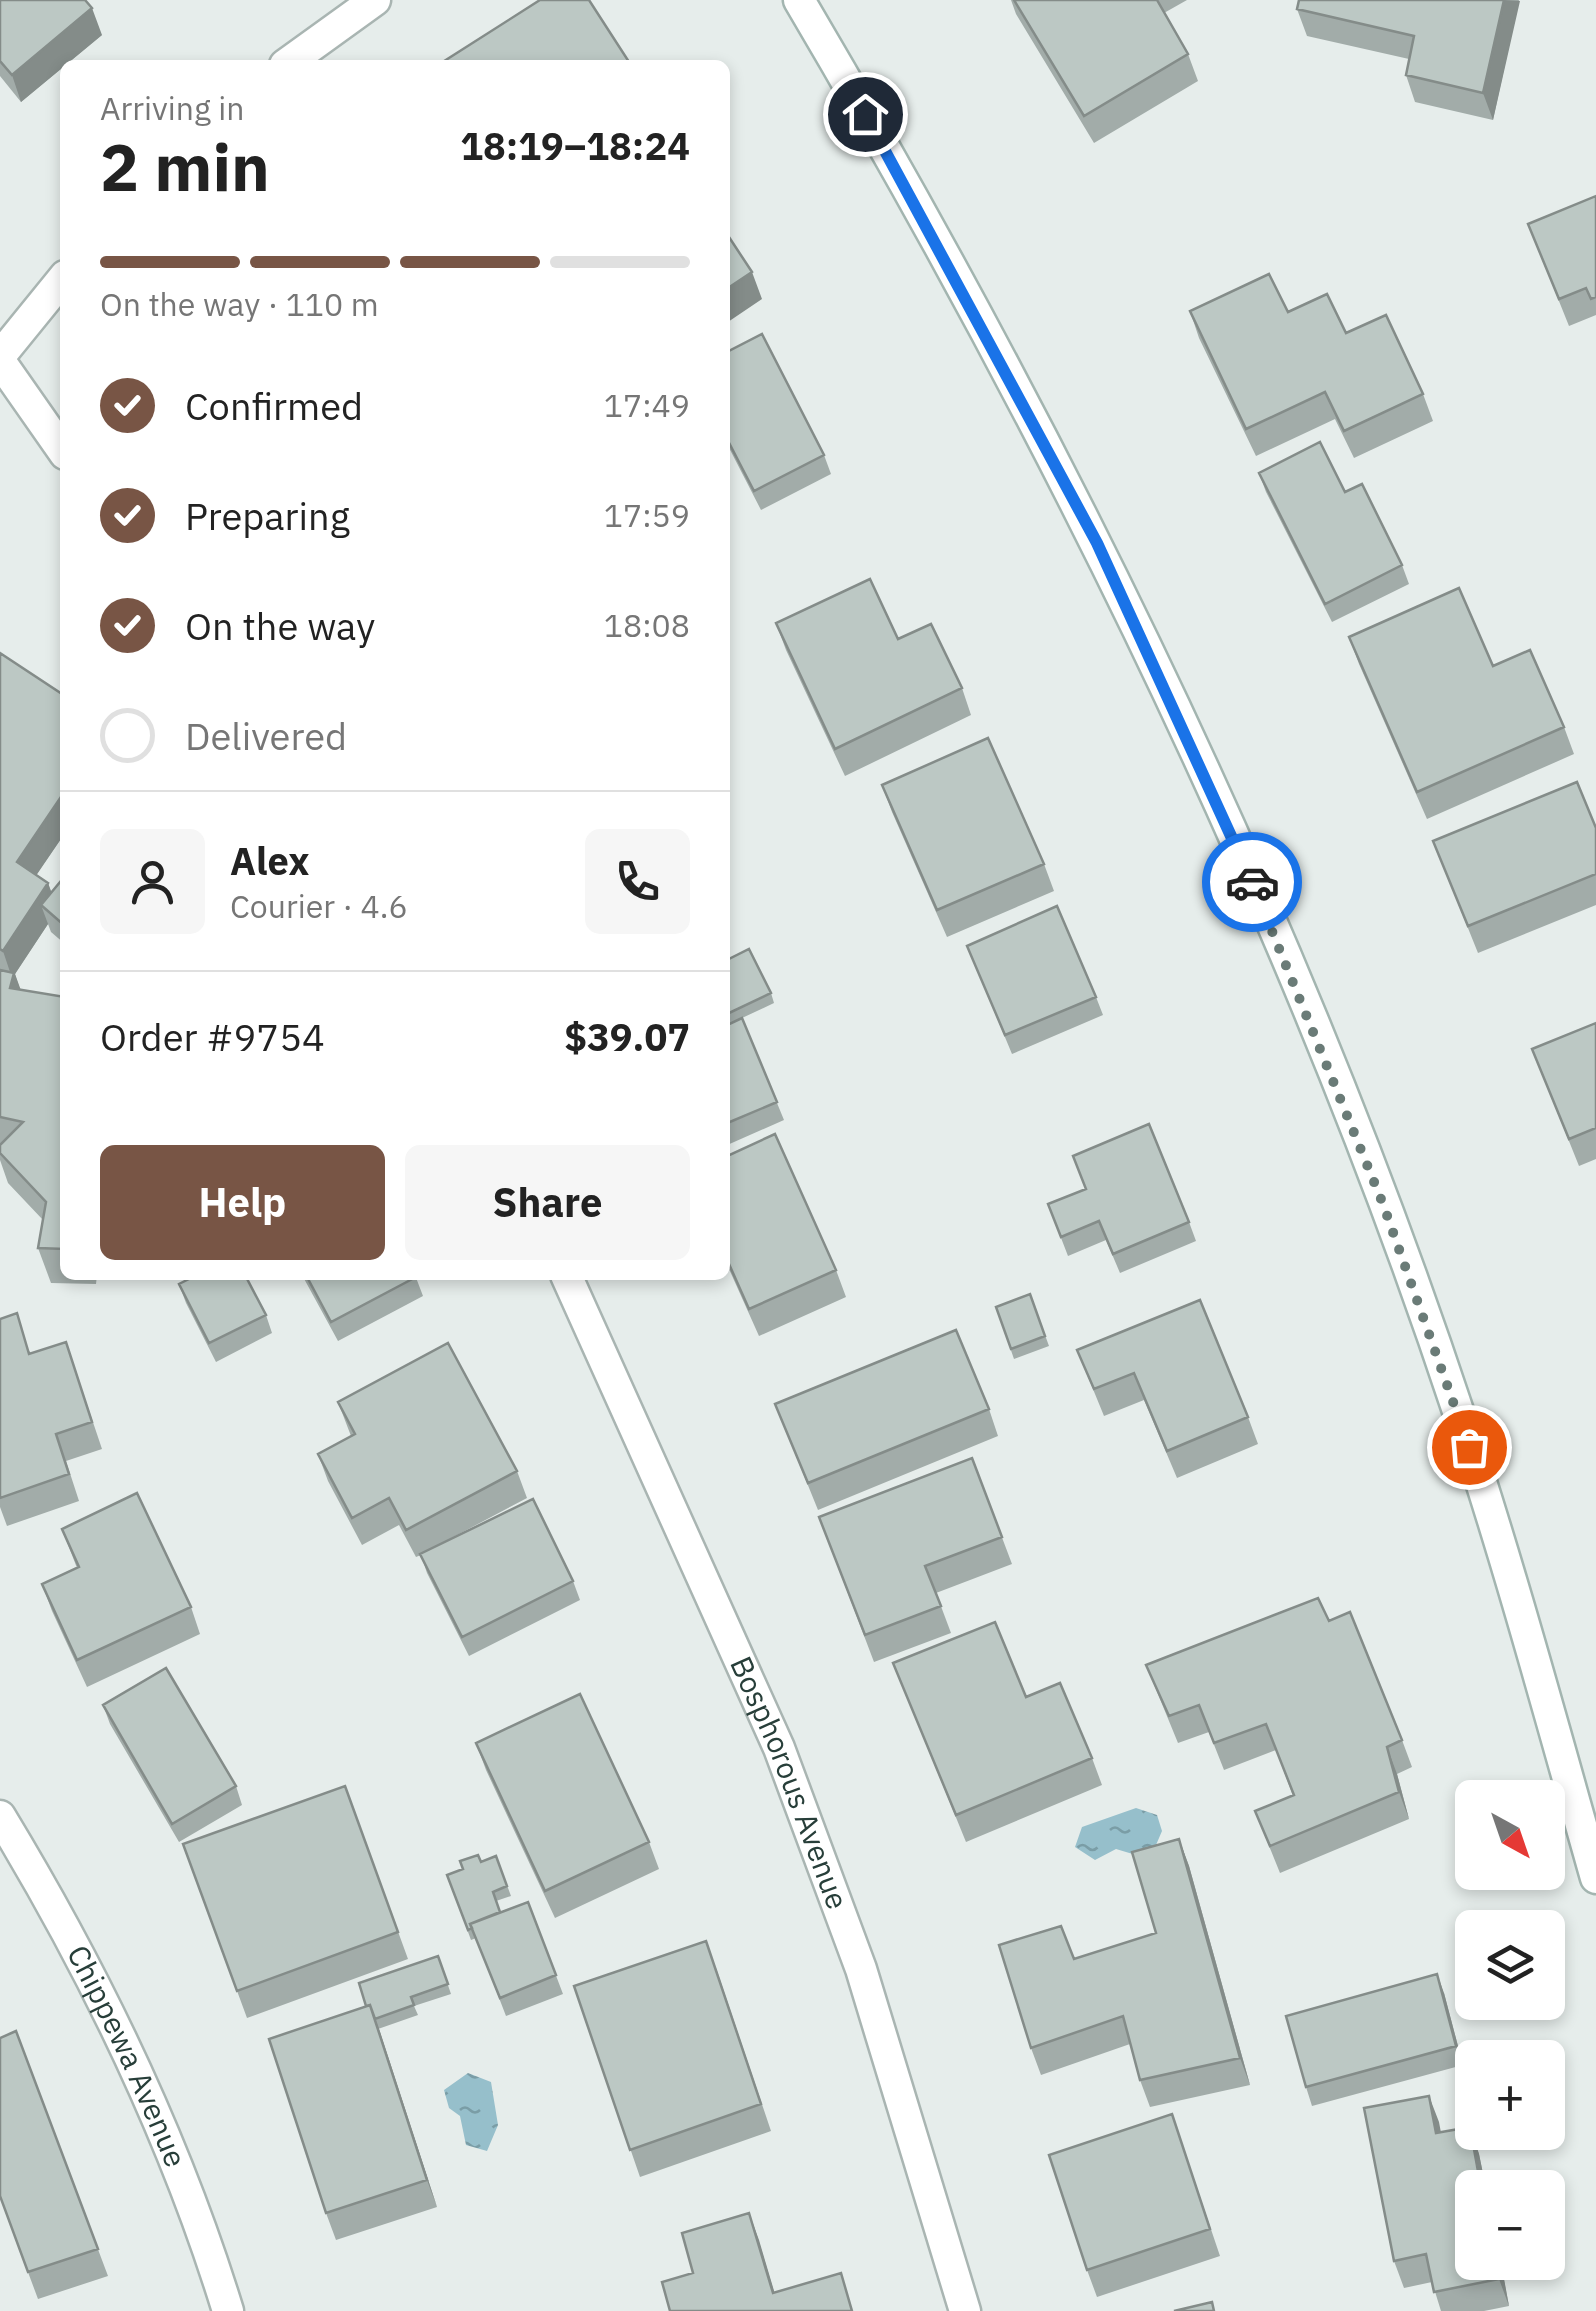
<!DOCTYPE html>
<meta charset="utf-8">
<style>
:root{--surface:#fff;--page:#f6f6f6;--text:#222;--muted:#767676;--line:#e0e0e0;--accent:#785545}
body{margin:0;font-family:"IBM Plex Sans",sans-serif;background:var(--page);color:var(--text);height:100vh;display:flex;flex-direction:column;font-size:38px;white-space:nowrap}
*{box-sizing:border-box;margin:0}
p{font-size:32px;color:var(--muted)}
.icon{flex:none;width:55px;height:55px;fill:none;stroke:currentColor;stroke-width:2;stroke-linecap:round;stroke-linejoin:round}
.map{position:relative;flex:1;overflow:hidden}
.panel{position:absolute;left:60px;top:60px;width:670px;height:1220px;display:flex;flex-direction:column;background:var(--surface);border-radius:15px;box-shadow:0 5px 15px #0003}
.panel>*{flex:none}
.needle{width:65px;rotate:140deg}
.buttons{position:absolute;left:1455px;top:1780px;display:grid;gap:20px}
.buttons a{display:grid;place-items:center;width:110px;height:110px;border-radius:15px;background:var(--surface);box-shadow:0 5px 15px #0003;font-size:50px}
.pin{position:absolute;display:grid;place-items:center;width:85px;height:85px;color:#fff;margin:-42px;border:5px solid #fff;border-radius:50%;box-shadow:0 2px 10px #0007}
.courier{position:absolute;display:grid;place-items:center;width:100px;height:100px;margin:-50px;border:8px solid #1a73e8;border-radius:50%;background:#fff;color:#222;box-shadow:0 2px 12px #0007}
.summary em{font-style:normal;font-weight:700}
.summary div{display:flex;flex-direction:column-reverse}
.summary{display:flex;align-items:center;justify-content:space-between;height:170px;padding:0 40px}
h1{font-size:65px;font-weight:700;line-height:75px}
.bar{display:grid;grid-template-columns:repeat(4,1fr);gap:15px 10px;align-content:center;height:120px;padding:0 40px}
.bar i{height:12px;border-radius:8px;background:var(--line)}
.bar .on{background:var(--accent)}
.bar p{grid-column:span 4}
.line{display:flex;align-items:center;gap:25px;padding:0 40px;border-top:2px solid var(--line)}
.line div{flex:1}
.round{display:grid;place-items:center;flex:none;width:105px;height:105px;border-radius:15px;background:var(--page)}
ol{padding:0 40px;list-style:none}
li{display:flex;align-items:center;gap:30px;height:110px}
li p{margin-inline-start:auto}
li .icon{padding:10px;border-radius:50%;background:var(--accent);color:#fff;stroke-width:4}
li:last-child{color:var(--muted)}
li i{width:55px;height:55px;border:5px solid var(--line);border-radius:50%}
.primary-button{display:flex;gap:20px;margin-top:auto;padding:20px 40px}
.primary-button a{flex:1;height:115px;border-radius:15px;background:var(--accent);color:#fff;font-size:40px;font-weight:700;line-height:115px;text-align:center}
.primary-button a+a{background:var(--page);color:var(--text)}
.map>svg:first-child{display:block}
.water{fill:url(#water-ripples)}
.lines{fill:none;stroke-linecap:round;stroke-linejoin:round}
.street-casing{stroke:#a9b5b2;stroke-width:35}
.secondary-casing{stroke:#a3b5b0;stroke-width:35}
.street{stroke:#fff;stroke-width:30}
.secondary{stroke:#fff;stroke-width:30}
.wall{fill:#a2aca9}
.shaded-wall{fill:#848c89}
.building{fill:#bcc8c4;stroke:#848c89;stroke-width:2.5}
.done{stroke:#6a7b77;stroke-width:10;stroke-dasharray:0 18}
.route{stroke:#1a73e8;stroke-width:12}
.labels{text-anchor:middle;stroke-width:8;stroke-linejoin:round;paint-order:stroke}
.street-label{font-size:30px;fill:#273e39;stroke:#f7faf9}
</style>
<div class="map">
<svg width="1596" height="2311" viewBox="0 0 1596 2311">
<defs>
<pattern id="water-ripples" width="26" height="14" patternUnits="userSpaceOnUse" patternTransform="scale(2.5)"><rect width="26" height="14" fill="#96bfcb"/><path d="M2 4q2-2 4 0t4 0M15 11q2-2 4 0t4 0" fill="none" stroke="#7a9da6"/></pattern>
</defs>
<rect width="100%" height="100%" fill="#e6edeb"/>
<path class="water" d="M1136 1808 1157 1815 1162 1831 1156 1845 1136 1855 1116 1849 1095 1860 1075 1847 1082 1827Z
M468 2073 491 2082 498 2125 487 2151 466 2145 460 2116 449 2108 444 2090Z"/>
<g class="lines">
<defs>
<g id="street">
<path d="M285 65 375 0"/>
<path d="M0 356 65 276"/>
<path d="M0 361 65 454"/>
<path id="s1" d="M566 1275 779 1748 861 1969 965 2311"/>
<path id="s2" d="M0 1816C94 1971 175 2138 228 2311"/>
</g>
<path id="secondary" d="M799 0C1063 447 1296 921 1459 1414 1510 1567 1552 1723 1596 1878"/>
</defs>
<use href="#street" class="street-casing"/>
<use href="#secondary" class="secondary-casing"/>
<use href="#street" class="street"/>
<use href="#secondary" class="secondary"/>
</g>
<path class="wall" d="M0 0 102 35 21 102 0 76Z
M1011 0H1187L1164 13 1188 54 1198 81 1094 143 1016 14Z
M1299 0H1519L1493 120 1415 102 1406 75 1409 59 1307 36 1297 9Z
M1596 196V315L1569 326 1528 224Z
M1190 311 1288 312 1346 333 1423 394 1433 421 1354 458 1335 419 1256 456 1199 338Z
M725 353 824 455 831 474 761 510 725 440Z
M1259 473 1345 492 1402 565 1409 584 1332 622 1266 492Z
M776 623 898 639 962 688 971 715 845 776 786 650Z
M1349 637 1493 666 1564 727 1574 754 1427 819 1359 664Z
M0 653 65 696V833L36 875 48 883 51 892 65 876V944L51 932 48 924 15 974 20 990 65 997V1275H97L96 1284 51 1283 38 1248 43 1220 8 1183 0 1160Z
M882 785 1044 864 1054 891 947 937 892 812Z
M1596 828V905L1478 953 1433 841Z
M967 946 1096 997 1103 1015 1012 1054Z
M725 961 771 993 774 1003 742 1018 784 1120 725 1146V1026L730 1023 725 1013Z
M1596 1023V1159L1579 1166 1532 1049Z
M725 1157 836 1270 846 1297 759 1336 725 1260Z
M1048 1204 1189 1222 1196 1241 1120 1273 1106 1240 1068 1256Z
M302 1275H415L423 1296 338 1341Z
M179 1284 266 1315 272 1333 216 1362 186 1303Z
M1030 1294 1049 1346 1014 1359 996 1307Z
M0 1319 31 1353 66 1342 102 1449 66 1461 79 1501 7 1526 0 1507Z
M1077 1350 1248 1417 1258 1444 1177 1478 1144 1400 1104 1416Z
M338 1402 517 1471 527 1498 442 1543 573 1581 580 1600 469 1656 427 1573 421 1555 416 1557 399 1525 362 1545 328 1481 318 1454 351 1436Z
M775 1404 989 1409 998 1436 818 1510Z
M972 1458 1012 1564 936 1593 951 1633 874 1662 819 1517Z
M62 1529 191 1607 200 1634 87 1687 52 1611 42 1584 77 1568Z
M1329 1621 1402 1740 1412 1767 1397 1774 1409 1819 1280 1873 1255 1811 1293 1796 1276 1750 1224 1770 1209 1732 1178 1743 1146 1665Z
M893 1663 1092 1758 1102 1785 966 1842Z
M103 1705 236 1786 242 1805 179 1842 110 1724Z
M476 1743 649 1842 659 1869 555 1918 486 1770Z
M345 1786 408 1959 247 2018 183 1844Z
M1179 1839 1189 1866 1250 2085 1150 2107 1140 2080 1130 2044 1041 2075 1031 2048 1074 1959 1156 1933Z
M496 1856 511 1896 496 1901 500 1912 528 1902 563 1994 506 2016 476 1938 471 1940 447 1875Z
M438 1956 451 1994 414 2006 418 2015 378 2029 437 2207 336 2240 326 2213 366 2006Z
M716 1968 771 2131 640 2177 574 1986Z
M1444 1993 1463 2065 1312 2106 1306 2087Z
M16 2031 108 2276 38 2299 0 2197Z
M1429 2096 1441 2133 1470 2127 1479 2154 1509 2306 1484 2311H1441L1432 2282 1404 2288 1394 2261Z
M1172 2114 1220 2256 1097 2297 1087 2270Z"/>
<path class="shaded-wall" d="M1504 0 1520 1 1493 120 1483 93Z
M92 8 102 35 21 102 12 75Z
M752 272 762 299 725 324V290Z
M65 791V833L27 889 17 862Z
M48 883 58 910 41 905 48 924 15 974 27 1007 10 988 12 978 3 951Z
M1387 1747 1397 1774 1409 1819 1399 1792Z
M1179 1839 1189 1866 1250 2085 1240 2058Z
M1437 1974 1444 1993 1463 2065 1456 2046Z
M370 2005 380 2032 437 2207 427 2180Z
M1429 2096 1439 2122 1446 2160 1436 2133Z
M1470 2127 1479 2154 1486 2188H1481Z
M749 2213 759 2240 780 2311 773 2293Z
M1496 2262H1501L1509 2306 1499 2279Z"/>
<path class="building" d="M0 0H85L92 8 12 75 0 61Z
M540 0H589L631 65H438Z
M1014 0H1157L1188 54 1084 116Z
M1299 0H1504L1483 93 1406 75 1414 36 1297 9Z
M1596 196V297L1591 299 1586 288 1559 299 1528 224Z
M725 231 752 272 725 290Z
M1269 274 1288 312 1327 294 1346 333 1386 315 1423 394 1344 431 1325 392 1246 429 1190 311Z
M762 334 824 455 754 491 725 435V353Z
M1320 442 1345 492 1362 484 1402 565 1325 604 1259 473Z
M870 579 898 639 931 624 962 688 835 749 776 623Z
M1459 588 1493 666 1530 650 1564 727 1417 792 1349 637Z
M0 653 65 696V791L17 862 48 883 3 951 0 949Z
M988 738 1044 864 937 910 882 785Z
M1577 782 1596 828V874L1468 926 1433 841Z
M65 876V926L41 905Z
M1057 906 1096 997 1005 1035 967 946Z
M749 949 771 993 727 1014 725 1010V961Z
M0 970 14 973 10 988 65 997V1249L38 1248 46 1202 0 1153V1145L23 1122 0 1117Z
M742 1018 777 1102 725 1124V1026Z
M1596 1023V1128L1569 1139 1532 1049Z
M1149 1124 1189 1222 1113 1254 1099 1221 1061 1237 1048 1204 1086 1189 1073 1156Z
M775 1134 836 1270 749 1309 725 1255V1157Z
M197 1275H245L266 1315 209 1343 179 1284Z
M306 1275H415L416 1277 331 1322Z
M1030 1294 1045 1336 1011 1349 996 1307Z
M1200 1300 1248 1417 1167 1451 1134 1373 1094 1389 1077 1350Z
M17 1313 29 1354 66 1342 92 1422 56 1434 69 1474 0 1498V1319Z
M956 1330 989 1409 808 1483 775 1404Z
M448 1343 517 1471 406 1530 389 1498 352 1518 318 1454 355 1434 338 1402Z
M972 1458 1002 1537 925 1566 941 1606 865 1635 819 1517Z
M137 1493 191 1607 77 1660 42 1584 79 1567 62 1529Z
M533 1499 573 1581 462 1637 420 1554Z
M1318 1598 1329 1621 1350 1612 1402 1740 1387 1747 1399 1792 1270 1846 1255 1811 1294 1795 1266 1724 1214 1743 1199 1705 1169 1716 1146 1665Z
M995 1622 1026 1697 1060 1683 1092 1758 956 1815 893 1663Z
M166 1668 236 1786 172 1824 103 1705Z
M580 1694 649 1842 545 1891 476 1743Z
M345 1786 398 1932 237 1991 183 1844Z
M1179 1839 1240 2058 1140 2080 1123 2016 1031 2048 999 1945 1061 1926 1074 1959 1156 1933 1132 1852Z
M478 1855 481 1862 496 1856 507 1886 493 1892 500 1912 470 1924 472 1928 468 1930 447 1875 463 1869 460 1861Z
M528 1902 556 1975 500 1998 470 1924Z
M706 1941 761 2104 630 2150 574 1986Z
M438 1956 448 1984 411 1997 414 2005 375 2019 370 2005 366 2006 359 1983Z
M1437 1974 1456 2046 1306 2087 1286 2016Z
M370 2005 427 2180 326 2213 269 2039Z
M16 2031 98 2249 28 2272 0 2196V2038Z
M1429 2096 1436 2133 1470 2127 1481 2188H1472V2262H1496L1499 2279 1434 2292 1426 2254 1394 2261 1364 2108Z
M1172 2114 1210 2229 1087 2270 1049 2155Z
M749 2213 773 2293 841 2273 852 2311H670L662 2282 693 2273 682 2233Z
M1212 2302 1214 2311H1174Z"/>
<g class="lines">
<path class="done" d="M1252 882 1383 1204 1469 1447"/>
<path class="route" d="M865 114 1097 543 1252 882"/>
</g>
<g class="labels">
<g class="street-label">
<text dy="10" stroke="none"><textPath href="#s1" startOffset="555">Bosphorous Avenue</textPath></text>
<text dy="10" stroke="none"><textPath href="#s2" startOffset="272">Chippewa Avenue</textPath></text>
</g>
</g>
</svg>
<div class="buttons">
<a><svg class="needle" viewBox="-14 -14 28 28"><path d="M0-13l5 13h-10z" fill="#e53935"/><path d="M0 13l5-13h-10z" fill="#767676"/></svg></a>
<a><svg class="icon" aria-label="layers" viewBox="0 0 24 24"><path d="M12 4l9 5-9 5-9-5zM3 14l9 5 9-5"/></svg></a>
<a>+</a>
<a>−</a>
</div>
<div class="pin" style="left:1469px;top:1447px;background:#ea580c"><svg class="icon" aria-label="bag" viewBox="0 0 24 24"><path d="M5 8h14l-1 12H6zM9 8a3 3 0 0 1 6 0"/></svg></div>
<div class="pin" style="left:865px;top:114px;background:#1f2937"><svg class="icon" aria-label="home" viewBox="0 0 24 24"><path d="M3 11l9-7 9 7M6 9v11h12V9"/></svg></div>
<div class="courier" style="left:1252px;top:882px"><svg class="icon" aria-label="car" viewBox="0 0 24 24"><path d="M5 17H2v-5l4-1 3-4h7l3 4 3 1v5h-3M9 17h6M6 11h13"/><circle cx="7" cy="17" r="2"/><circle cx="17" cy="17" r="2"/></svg></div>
<section class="panel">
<div class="summary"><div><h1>2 min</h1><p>Arriving in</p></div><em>18:19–18:24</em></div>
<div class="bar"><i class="on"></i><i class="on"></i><i class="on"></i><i></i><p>On the way · 110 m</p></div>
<ol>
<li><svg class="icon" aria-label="check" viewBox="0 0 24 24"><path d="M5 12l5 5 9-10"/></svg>Confirmed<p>17:49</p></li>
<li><svg class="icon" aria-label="check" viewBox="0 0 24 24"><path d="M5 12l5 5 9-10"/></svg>Preparing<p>17:59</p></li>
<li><svg class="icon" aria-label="check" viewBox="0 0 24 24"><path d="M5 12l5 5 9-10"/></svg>On the way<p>18:08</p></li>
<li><i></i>Delivered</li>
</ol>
<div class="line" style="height:180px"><a class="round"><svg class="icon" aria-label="person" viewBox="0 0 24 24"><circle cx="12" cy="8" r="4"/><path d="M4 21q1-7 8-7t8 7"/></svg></a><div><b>Alex</b><p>Courier · 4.6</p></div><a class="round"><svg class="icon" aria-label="phone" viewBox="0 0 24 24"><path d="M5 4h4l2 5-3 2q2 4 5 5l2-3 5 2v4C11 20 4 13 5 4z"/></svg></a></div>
<div class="line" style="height:130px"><div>Order #9754</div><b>$39.07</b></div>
<div class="primary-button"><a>Help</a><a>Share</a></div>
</section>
</div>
